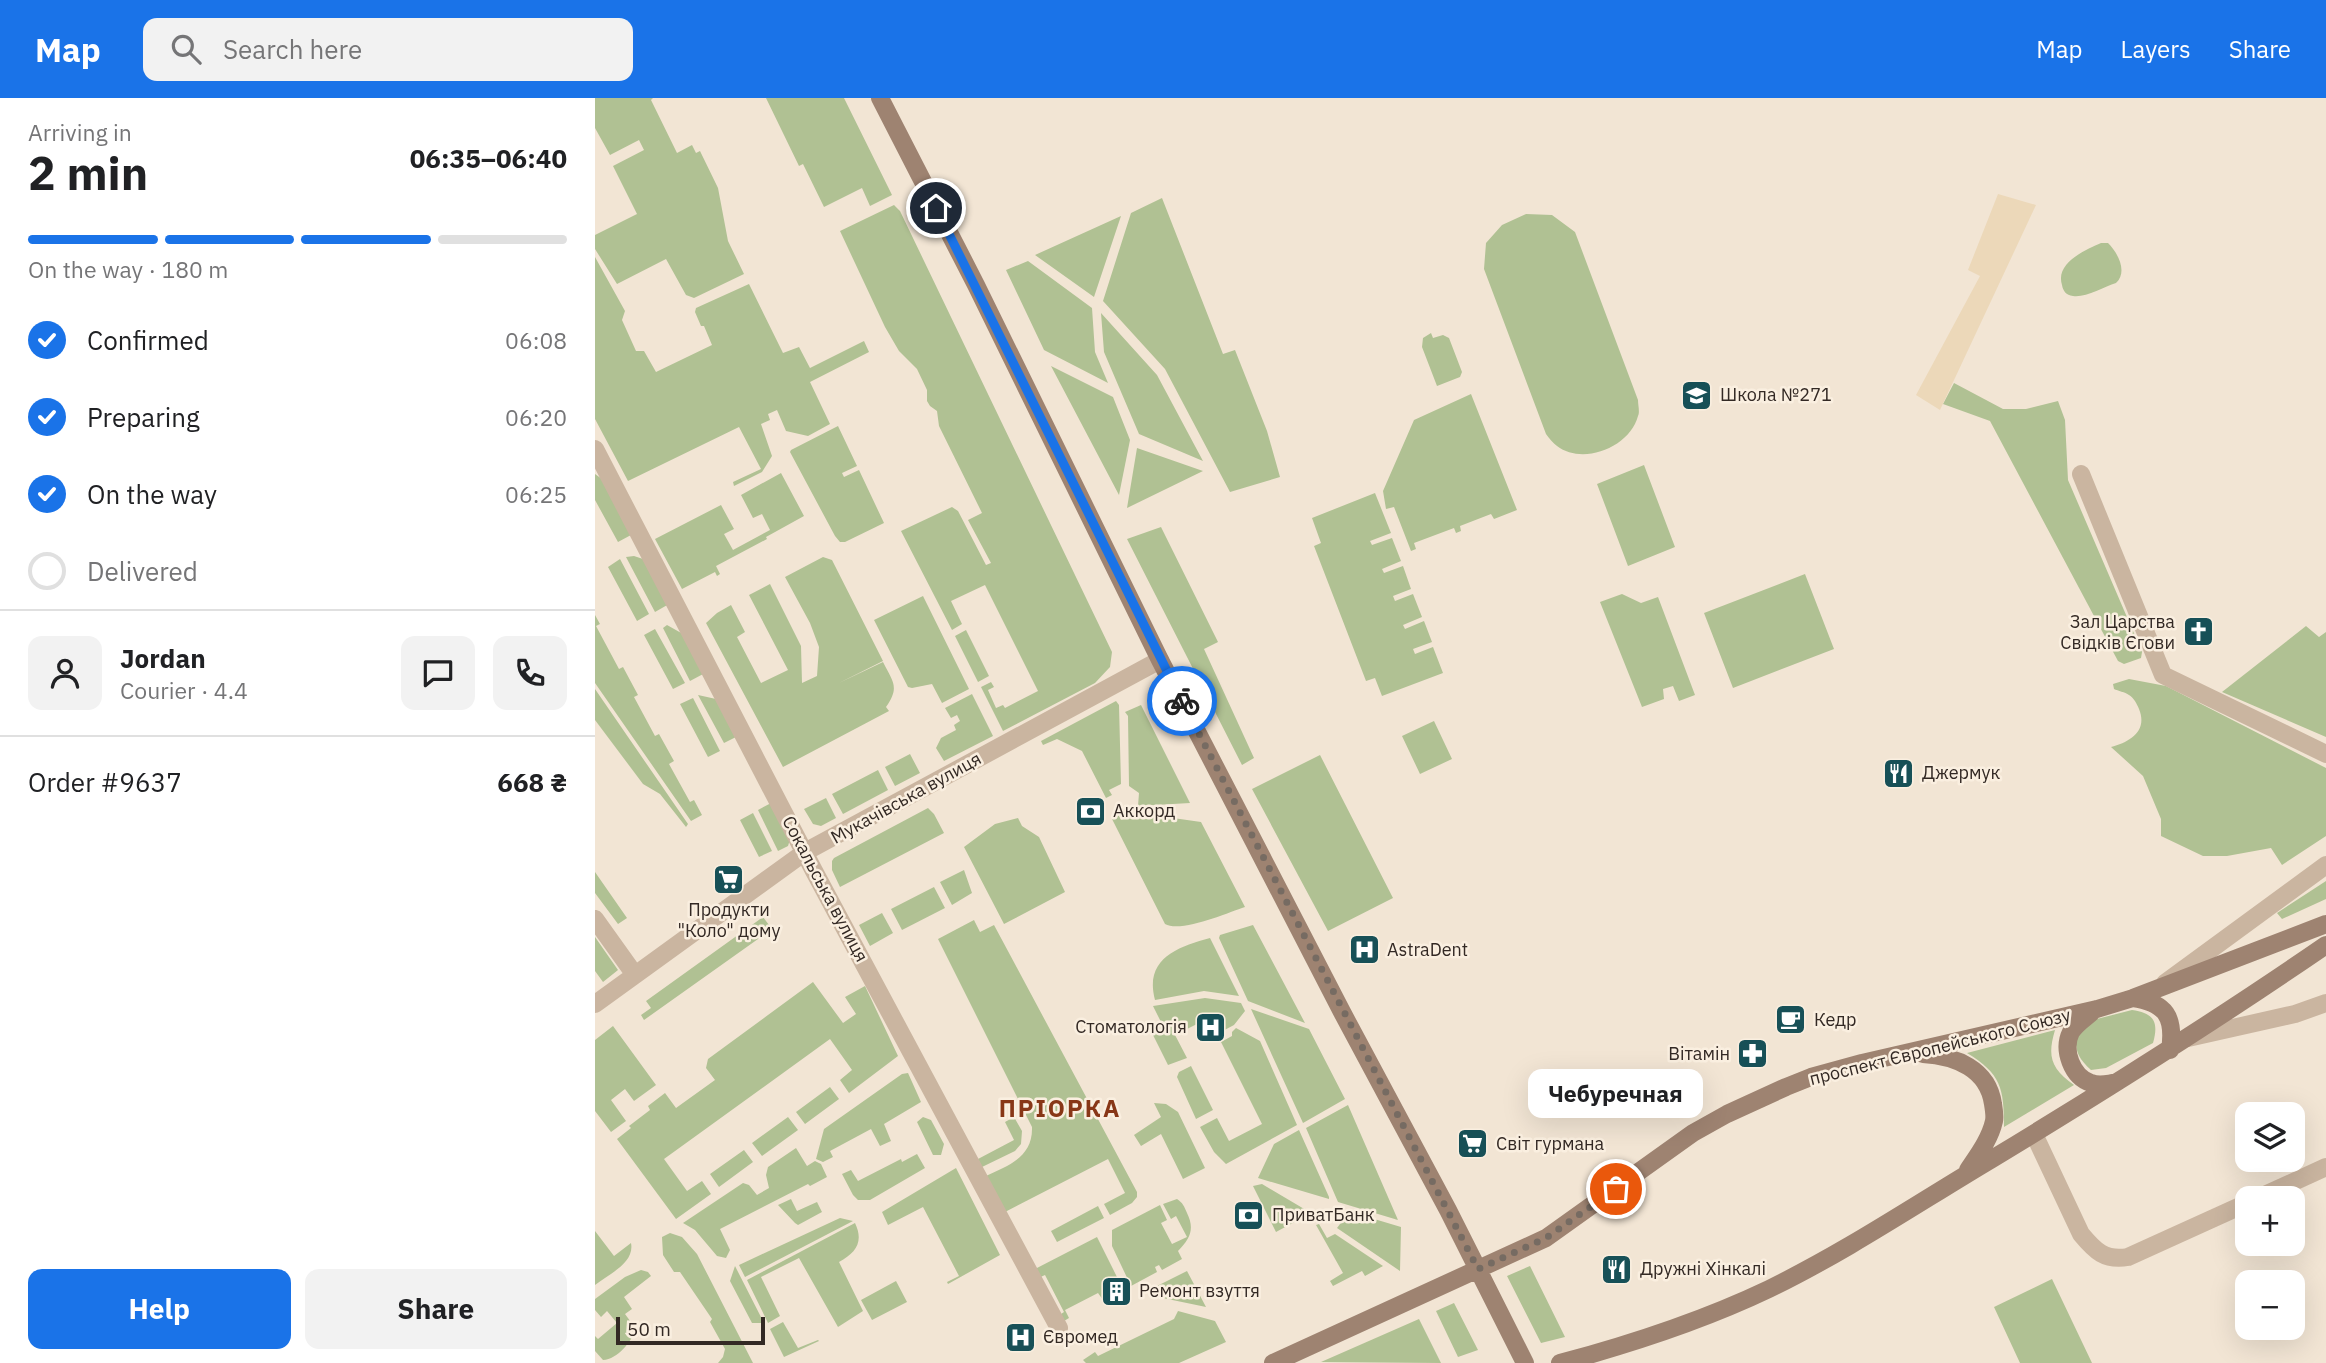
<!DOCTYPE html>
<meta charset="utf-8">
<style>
:root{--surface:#fff;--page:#f2f2f2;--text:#202124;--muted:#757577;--line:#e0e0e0;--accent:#1a73e8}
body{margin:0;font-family:"IBM Plex Sans",sans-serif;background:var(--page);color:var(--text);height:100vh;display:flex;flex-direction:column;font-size:26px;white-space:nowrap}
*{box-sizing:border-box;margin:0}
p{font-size:23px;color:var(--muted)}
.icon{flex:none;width:38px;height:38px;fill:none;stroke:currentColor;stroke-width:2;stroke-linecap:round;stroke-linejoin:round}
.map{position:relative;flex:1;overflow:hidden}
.side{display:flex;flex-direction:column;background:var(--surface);width:595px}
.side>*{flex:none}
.controls{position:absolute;left:1640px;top:1004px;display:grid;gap:14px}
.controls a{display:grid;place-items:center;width:70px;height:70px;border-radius:14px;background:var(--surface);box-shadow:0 7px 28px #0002;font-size:35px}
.scale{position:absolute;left:21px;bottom:18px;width:149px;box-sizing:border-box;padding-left:7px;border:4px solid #332924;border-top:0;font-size:19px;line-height:24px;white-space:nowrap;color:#332924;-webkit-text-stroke:5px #faefe0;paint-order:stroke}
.pin{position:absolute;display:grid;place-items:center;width:60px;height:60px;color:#fff;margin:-30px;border:4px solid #fff;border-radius:50%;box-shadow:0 2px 7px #0007}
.courier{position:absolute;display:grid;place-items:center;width:70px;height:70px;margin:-35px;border:5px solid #1a73e8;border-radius:50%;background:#fff;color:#222;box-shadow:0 2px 9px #0007}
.bubble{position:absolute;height:49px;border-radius:14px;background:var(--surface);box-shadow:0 7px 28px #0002;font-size:23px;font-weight:800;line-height:49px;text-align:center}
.summary em{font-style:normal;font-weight:800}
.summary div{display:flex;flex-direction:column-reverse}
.summary{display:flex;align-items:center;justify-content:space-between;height:119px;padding:0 28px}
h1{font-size:46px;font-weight:800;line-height:52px}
.bar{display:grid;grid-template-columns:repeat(4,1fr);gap:10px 7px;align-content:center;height:84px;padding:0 28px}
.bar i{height:9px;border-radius:5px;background:var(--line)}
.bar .active{background:var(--accent)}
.bar p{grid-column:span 4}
.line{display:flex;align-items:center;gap:18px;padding:0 28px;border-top:2px solid var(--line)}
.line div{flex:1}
.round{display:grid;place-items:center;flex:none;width:74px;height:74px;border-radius:14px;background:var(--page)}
ol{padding:0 28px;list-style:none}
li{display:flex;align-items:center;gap:21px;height:77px}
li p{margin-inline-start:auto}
li .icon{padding:7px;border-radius:50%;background:var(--accent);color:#fff;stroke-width:4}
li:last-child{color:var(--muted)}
li i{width:38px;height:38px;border:4px solid var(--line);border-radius:50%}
.cta{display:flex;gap:14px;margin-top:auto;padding:14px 28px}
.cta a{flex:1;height:80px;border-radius:14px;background:var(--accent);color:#fff;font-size:28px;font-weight:800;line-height:80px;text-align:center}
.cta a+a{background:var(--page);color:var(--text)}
header{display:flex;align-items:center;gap:42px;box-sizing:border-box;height:98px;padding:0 35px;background:var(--accent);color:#fff}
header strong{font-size:33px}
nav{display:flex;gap:38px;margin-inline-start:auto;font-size:24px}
.search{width:490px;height:63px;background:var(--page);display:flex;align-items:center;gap:18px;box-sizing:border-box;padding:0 24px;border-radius:14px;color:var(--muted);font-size:26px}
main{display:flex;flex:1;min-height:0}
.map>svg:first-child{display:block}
.green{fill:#b0c193}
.plaza{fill:#ecd8b9}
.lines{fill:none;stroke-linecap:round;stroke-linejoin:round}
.minor{stroke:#cab5a0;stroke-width:18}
.secondary{stroke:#9e8371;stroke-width:18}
.done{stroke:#766b62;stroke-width:7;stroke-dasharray:0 12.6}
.route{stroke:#1a73e8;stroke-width:9}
.labels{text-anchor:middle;stroke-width:5;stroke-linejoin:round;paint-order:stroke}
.poi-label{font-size:18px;fill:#332924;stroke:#faefe0;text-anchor:start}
.street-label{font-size:18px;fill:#332924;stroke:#faefe0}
.district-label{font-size:24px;font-weight:bold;letter-spacing:2px;fill:#883717;stroke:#faefe0}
</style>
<header>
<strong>Map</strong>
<div class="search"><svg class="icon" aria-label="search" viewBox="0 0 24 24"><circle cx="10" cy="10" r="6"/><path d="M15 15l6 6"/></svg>Search here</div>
<nav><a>Map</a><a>Layers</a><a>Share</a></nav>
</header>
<main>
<section class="side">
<div class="summary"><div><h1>2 min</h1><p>Arriving in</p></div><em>06:35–06:40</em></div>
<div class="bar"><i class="active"></i><i class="active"></i><i class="active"></i><i></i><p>On the way · 180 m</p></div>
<ol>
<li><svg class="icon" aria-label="check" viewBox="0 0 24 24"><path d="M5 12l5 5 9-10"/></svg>Confirmed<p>06:08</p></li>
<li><svg class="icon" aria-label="check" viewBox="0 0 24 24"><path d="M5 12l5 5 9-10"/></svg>Preparing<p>06:20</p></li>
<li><svg class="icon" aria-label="check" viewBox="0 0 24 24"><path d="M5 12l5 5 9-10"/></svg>On the way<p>06:25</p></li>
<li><i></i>Delivered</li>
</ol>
<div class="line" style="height:126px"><a class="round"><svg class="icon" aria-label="person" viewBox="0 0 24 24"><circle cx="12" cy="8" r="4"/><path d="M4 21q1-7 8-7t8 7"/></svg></a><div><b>Jordan</b><p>Courier · 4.4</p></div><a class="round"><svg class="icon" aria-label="chat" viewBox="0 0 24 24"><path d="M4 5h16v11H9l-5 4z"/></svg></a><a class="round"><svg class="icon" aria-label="phone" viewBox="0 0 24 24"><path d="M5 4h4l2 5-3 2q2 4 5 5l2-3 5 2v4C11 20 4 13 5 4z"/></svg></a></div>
<div class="line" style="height:91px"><div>Order #9637</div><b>668 ₴</b></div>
<div class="cta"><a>Help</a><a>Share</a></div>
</section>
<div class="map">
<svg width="1731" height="1265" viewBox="0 0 1731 1265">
<rect width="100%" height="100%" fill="#f2e5d4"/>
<path class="green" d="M0 0H58L56 2 82 55 97 47 101 55 105 53 123 90 133 143 149 176 99 200 91 197 71 161 22 186 0 151V137L42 116 18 68 49 52 44 42 15 57 0 30Z
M171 0H249L297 97 275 108 267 90 229 109 208 66 204 68Z
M567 100 628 256 640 252 672 333 685 379 635 394 570 271 508 203 536 115Z
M299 107 305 113 517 554 515 569 500 585 408 633 386 589 396 584 399 589 393 592 401 610 408 607 410 610 443 593 390 487 356 503 367 526 357 532 306 433 357 409 363 413 391 467 396 465 373 422 387 415 344 328 342 313 335 308 332 303V292L322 271 304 253 290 229 245 133Z
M931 116 957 117 980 134 1043 302C1043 307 1045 314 1043 318 1035 349 988 368 962 348 958 345 954 340 951 336L889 171 891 145 907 127Z
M526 118 499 199 440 157Z
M1506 145H1513C1523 155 1533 174 1521 185 1509 189 1490 200 1478 198 1471 197 1468 193 1467 187 1460 165 1490 152 1506 145Z
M0 159 30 213 27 222 41 253H49L61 274 117 247 109 228H106L100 214 101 210 154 186 188 255 204 249 215 270 269 243 274 254 215 284 235 326 213 338 191 333 182 312 173 316 175 322 166 326 177 358 167 374 139 388 138 384 166 371 144 329 33 383 0 321Z
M433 163 497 210 500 254 513 285 449 252 411 172Z
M506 215 562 277 608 363 544 336 509 254Z
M836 235 838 240 848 237 854 240 867 274 865 279 842 288 827 249 828 240Z
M456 268 518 299 535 342 524 397Z
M1359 285 1408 311H1431L1463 303 1470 322 1473 382 1547 554 1546 560 1529 566 1523 563 1395 323 1348 306Z
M876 296 922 412 899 421 896 416 865 428 866 433 861 435 859 430 819 445 821 451 816 453 799 409 791 411 788 393 819 322Z
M243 328 262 368 247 375 249 379 264 372 289 425 250 444H245L240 438 195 354 196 352Z
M542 350 608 373 532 410Z
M1049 367 1080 449 1033 468 1002 386Z
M186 375 209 418 171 439 172 441 121 468 125 476 122 478 120 474 87 491 60 441 126 407 139 431 129 436 138 452 175 432 167 416 158 420 146 397Z
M0 376 7 381 36 437 23 444 0 402Z
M780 395 796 435 775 443 777 447 797 440 806 463 787 471 789 475 808 468 816 491 798 498 800 503 818 496 827 519 808 527 810 531 829 523 837 544 818 551 820 556 838 549 848 575 787 598 780 580 771 583 719 448 726 445 717 420Z
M566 429 623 544 609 551 659 660 647 667 532 441Z
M39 458 48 461 74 506 60 514 31 459Z
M228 459 237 462 288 563 244 585 288 564C298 584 305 589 291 609L294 613 188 669 111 525 122 515 136 507 150 534 142 539 166 585 193 572 154 497 175 486 206 548 207 585 222 578 224 549 215 525 190 479Z
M25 461 54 516 42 523 13 469Z
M1210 476 1239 551 1138 590 1109 515Z
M1027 496 1046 505 1063 499 1100 597 1084 603 1078 588 1068 591 1069 601 1047 609 1005 504Z
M328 498 374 591 347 605 337 586 317 590 313 589 279 522Z
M0 517 5 526 1 528 24 571 28 569 43 597 39 599 60 638 64 636 79 663 74 666 95 704 99 702 107 717 96 723 0 585Z
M72 527 88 536 110 575 95 583 68 530Z
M1711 528 1724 539 1731 534V639L1627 594Z
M60 531 90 585 78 591 49 537Z
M371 532 394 578 383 584 360 538Z
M1534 581 1571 588 1731 670V738L1687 767 1676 750 1632 758H1608L1566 738V721L1548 678 1516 649C1535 644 1553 633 1544 611 1542 606 1539 600 1534 597 1530 594 1523 593 1519 591L1518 586Z
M0 591 93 726 91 729 65 696 48 686 0 622Z
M377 596 398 638 349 663 341 650 346 640 361 632 359 627 365 623 362 617 356 620 350 610Z
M103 597 121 601 143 638 129 645Z
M98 600 125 653 113 659 85 606Z
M521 603 524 607 526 686 514 692 517 697 511 700 487 653 462 641 448 647 446 643Z
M546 607 595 705 543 708 544 695 534 688 533 618 530 614Z
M839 623 857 661 825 676 807 638Z
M315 656 325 675 300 688 290 669Z
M725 657 798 800 733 833 657 691Z
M283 672 293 692 248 716 237 696Z
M231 700 241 720 226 728 218 726 209 711Z
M178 704 196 738 193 748 183 753 163 712Z
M333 710 339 716 349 735 245 789 237 772V763L239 760Z
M158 715 177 753 164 759 145 722Z
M543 715 606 724 650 809C632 815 586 835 570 826L516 719 523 716 526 722Z
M423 720 427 728 444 739 470 794 409 826 369 749 400 726Z
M369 772 377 795 357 807 345 784Z
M0 774 32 820 23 826 0 795Z
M1731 783V801L1687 821 1682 815Z
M339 789 350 810 307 832 296 811Z
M287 815 298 835 275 848 264 827Z
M168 819 177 831 49 922 46 917 56 910 51 903Z
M379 822 385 834 399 827 542 1094V1099L537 1105 515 1117 509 1106 530 1095 513 1061 410 1114 391 1078C414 1067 438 1059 437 1029L343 841Z
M658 827 710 925 653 903 624 840 625 837Z
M0 839 23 872 8 884 0 873Z
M615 840 644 898 609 893 560 902C549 861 582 849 615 840Z
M218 884 248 925 261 916 250 899 270 888 303 958 254 995 245 982 257 972 235 941 69 1061 92 1093 107 1083 116 1096 81 1121 22 1041 36 1030 34 1028 55 1012 53 1008 70 995 81 1010 120 982 111 970 113 961Z
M610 900 646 905 650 913 639 927 622 936 614 920 580 937 592 960 573 967 558 937 567 926 558 908Z
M656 911 714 931 750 1001 708 1025Z
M1537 912C1559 915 1564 924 1558 945L1511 970 1496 972C1483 960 1480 953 1481 936L1494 923Z
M18 928 61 987 39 1003 30 991 16 1002 31 1023 16 1034 0 1013V942Z
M641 930 665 943 702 1027 631 1066 619 1054 605 1029 622 1020 634 1043 667 1026 626 944 637 938V934Z
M1460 932C1452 959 1456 970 1479 987L1409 1029C1409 990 1406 976 1372 955Z
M596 968 618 1012 601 1021 582 979 584 974Z
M313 975 326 1004 289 1026 296 1043 285 1048 276 1031 235 1053 238 1059 228 1064 221 1061 229 1031 307 976Z
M235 989 244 1001 210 1026 201 1014Z
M559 1005 571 1006 583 1014 610 1070 588 1081 566 1036 546 1048 539 1037 566 1019Z
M753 1007 803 1122 743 1104 711 1030Z
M193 1019 203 1032 167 1058 157 1045Z
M328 1019 336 1022 349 1046 346 1057H338L322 1024Z
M419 1019 427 1033 426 1046 420 1053 387 1069 383 1061 419 1042 410 1024Z
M704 1032 734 1099V1101L663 1080 679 1046Z
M201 1050 212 1068 220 1063 226 1066 232 1079 215 1088 213 1086 125 1131 135 1152 131 1160 122 1158 100 1132 88 1125 148 1085 154 1087 162 1097 174 1090 171 1077 173 1069Z
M149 1052 158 1064 124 1089 115 1076Z
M322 1056 330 1070 275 1102H263L258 1097 247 1076 256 1072 263 1083 306 1061 307 1064Z
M361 1070 405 1157 353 1186 352 1184 364 1178 328 1109 293 1127 287 1114Z
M667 1086 716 1115 681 1134 658 1088Z
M196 1101 202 1113 222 1104 227 1114 203 1127 200 1125 183 1107Z
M582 1101C588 1105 589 1108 592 1115 600 1131 595 1141 583 1153L587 1161 567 1172 564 1167 560 1169 562 1174 536 1188 517 1148V1132L565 1107 572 1122 566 1125 577 1146 592 1139 581 1118 576 1121 568 1106Z
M503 1108 509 1120 462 1144 456 1133Z
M749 1112 806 1129 805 1173 742 1130 748 1122Z
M245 1120 258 1123 150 1179 144 1167Z
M260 1125C269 1144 261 1155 244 1164L268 1213 243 1229 204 1160 166 1179 185 1218 173 1225 152 1182Z
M724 1126 732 1140 740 1136 788 1168 770 1178 767 1173 738 1188 735 1183 748 1175 721 1127Z
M0 1133 19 1158 36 1145C40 1165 14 1176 0 1187Z
M75 1135 87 1139 102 1156 158 1265H123L128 1259 130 1251 115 1224 117 1221 85 1174H79L68 1157 67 1139Z
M502 1139 525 1185 513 1191 517 1198 508 1202 503 1195 470 1212 474 1220 469 1223 457 1222 469 1214 450 1177 439 1182 440 1171Z
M140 1168 169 1225H157L135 1183Z
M935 1168 970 1239 946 1245 912 1178Z
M46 1172 53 1174 56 1178 29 1199 37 1211 30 1216 41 1231C36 1244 23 1261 8 1262L0 1253V1238L3 1241 22 1225 12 1213 6 1219 0 1212V1201L30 1179Z
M592 1173 611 1209 563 1199 558 1190Z
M1457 1181 1497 1265H1425L1399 1209Z
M301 1183 312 1204 277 1222 266 1202Z
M859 1205 883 1252 863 1259 841 1213Z
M583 1213 620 1223 631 1244 584 1265H491L488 1262 500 1254 503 1258 579 1221Z
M824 1221 846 1265 726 1264Z
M188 1224 203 1250 223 1242 224 1243 189 1259 175 1231Z"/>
<path class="plaza" d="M1403 96 1441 107 1345 312 1321 297 1385 178 1373 172Z"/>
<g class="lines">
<path class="minor" d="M0 351 219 773 464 1230
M1486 376 1568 577 1731 656
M0 821 40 877
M1570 885 1731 767
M0 906 210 754 565 562
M1593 940 1700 916 1731 905
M1439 1036 1486 1136C1500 1153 1510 1163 1533 1159L1652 1105
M1661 1101 1731 1069"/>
<path class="secondary" d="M285 0 381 187 565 562 747 914 853 1112 930 1265
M1538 900C1571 905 1580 919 1575 952
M1496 915C1489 921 1481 926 1476 934 1467 952 1477 979 1496 985 1504 988 1511 986 1518 985
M1328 956C1361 958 1393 971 1398 1006 1399 1012 1400 1018 1399 1023 1395 1041 1383 1057 1373 1072
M678 1265 951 1140 1098 1035 1132 1016 1191 989 1216 979 1267 965 1502 911 1538 900 1731 826
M965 1265C1036 1246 1107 1223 1174 1191 1252 1153 1323 1105 1397 1061 1511 992 1622 922 1731 847"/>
</g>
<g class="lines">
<path class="done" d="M587 603 883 1171 951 1140 1021 1091"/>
<path class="route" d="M341 110 587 603"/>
</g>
<defs>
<symbol id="school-square" viewBox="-11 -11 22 22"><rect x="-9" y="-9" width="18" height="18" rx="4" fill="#175057" stroke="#faefe0"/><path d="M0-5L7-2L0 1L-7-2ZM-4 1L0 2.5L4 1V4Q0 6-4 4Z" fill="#fff"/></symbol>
<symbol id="church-square" viewBox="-11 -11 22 22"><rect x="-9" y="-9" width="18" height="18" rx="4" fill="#175057" stroke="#faefe0"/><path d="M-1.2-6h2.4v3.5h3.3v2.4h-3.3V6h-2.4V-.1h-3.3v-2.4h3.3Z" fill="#fff"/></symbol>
<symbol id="restaurant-square" viewBox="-11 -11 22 22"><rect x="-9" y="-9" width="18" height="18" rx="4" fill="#175057" stroke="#faefe0"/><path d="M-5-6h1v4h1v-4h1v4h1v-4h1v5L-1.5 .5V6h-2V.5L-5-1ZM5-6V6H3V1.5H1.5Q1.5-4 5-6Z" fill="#fff"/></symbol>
<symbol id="bank-square" viewBox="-11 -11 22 22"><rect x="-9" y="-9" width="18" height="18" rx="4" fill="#175057" stroke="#faefe0"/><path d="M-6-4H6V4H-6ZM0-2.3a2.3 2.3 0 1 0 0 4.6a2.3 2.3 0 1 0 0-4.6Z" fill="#fff"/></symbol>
<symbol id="supermarket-square" viewBox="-11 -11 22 22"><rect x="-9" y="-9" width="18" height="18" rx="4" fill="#175057" stroke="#faefe0"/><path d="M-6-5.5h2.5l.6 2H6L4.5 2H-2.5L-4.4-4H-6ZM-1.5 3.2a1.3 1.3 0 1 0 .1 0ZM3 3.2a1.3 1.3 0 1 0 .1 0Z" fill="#fff"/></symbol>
<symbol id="hospital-square" viewBox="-11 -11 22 22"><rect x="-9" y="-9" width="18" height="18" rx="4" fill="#175057" stroke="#faefe0"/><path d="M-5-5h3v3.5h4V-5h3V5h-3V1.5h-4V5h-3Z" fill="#fff"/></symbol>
<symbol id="cafe-square" viewBox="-11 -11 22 22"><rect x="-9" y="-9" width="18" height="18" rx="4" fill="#175057" stroke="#faefe0"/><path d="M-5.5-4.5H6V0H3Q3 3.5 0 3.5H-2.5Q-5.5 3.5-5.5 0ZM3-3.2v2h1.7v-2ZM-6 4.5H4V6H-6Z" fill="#fff"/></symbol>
<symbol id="pharmacy-square" viewBox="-11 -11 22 22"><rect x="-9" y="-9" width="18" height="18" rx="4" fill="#175057" stroke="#faefe0"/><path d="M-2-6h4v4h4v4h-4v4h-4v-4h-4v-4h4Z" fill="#fff"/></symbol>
<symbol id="building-square" viewBox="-11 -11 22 22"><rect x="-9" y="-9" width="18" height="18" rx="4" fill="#175057" stroke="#faefe0"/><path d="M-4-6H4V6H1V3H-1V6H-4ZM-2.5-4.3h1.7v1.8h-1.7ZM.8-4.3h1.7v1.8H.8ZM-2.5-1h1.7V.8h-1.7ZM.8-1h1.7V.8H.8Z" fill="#fff"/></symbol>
</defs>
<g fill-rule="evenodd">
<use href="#school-square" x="1084" y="280" width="35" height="35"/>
<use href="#church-square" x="1586" y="516" width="35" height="35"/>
<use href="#restaurant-square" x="1286" y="658" width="35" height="35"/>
<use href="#bank-square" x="478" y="696" width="35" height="35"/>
<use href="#supermarket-square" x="116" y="764" width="35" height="35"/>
<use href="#hospital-square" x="752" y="834" width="35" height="35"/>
<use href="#cafe-square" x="1178" y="904" width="35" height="35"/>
<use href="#hospital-square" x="598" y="912" width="35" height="35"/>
<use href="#pharmacy-square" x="1140" y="938" width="35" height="35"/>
<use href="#supermarket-square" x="860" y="1028" width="35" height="35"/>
<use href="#bank-square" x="636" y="1100" width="35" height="35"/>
<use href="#restaurant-square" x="1004" y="1154" width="35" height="35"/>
<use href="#building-square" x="504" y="1176" width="35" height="35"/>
<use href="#hospital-square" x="408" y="1222" width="35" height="35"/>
</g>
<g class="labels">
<g class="poi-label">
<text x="1125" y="303">Школа №271</text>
<text x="1580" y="530" text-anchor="end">Зал Царства<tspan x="1580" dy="21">Свідків Єгови</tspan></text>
<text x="1327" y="681">Джермук</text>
<text x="518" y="719">Аккорд</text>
<text x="134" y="818" text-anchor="middle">Продукти<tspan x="134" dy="21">"Коло" дому</tspan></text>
<text x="792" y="858">AstraDent</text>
<text x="1219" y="928">Кедр</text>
<text x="592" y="935" text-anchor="end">Стоматологія</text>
<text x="1135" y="962" text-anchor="end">Вітамін</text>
<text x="901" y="1052">Світ гурмана</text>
<text x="677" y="1123">ПриватБанк</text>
<text x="1045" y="1177">Дружні Хінкалі</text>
<text x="544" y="1199">Ремонт взуття</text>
<text x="448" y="1245">Євромед</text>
</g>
<g class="street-label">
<text transform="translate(311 700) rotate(-29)" y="6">Мукачівська вулиця</text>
<text transform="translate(230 791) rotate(62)" y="6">Сокальська вулиця</text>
<text transform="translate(1345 949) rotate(-14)" y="6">проспект Європейського Союзу</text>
</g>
<g class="district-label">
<text x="465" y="1019">ПРІОРКА</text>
</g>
</g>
</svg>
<div class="controls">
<a><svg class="icon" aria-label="layers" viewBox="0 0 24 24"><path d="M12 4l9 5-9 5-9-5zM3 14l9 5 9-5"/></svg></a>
<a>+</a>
<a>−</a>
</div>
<div class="scale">50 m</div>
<div class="pin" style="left:1021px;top:1091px;background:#ea580c"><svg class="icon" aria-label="bag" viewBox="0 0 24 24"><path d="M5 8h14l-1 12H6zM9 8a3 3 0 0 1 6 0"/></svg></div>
<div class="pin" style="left:341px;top:110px;background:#1f2937"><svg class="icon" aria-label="home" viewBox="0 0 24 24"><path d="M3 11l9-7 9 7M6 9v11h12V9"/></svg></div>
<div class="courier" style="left:587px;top:603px"><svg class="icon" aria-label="bike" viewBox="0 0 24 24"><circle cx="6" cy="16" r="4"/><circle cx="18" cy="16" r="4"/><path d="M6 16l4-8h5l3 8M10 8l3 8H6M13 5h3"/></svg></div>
<div class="bubble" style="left:933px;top:971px;width:175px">Чебуречная</div>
</div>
</main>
